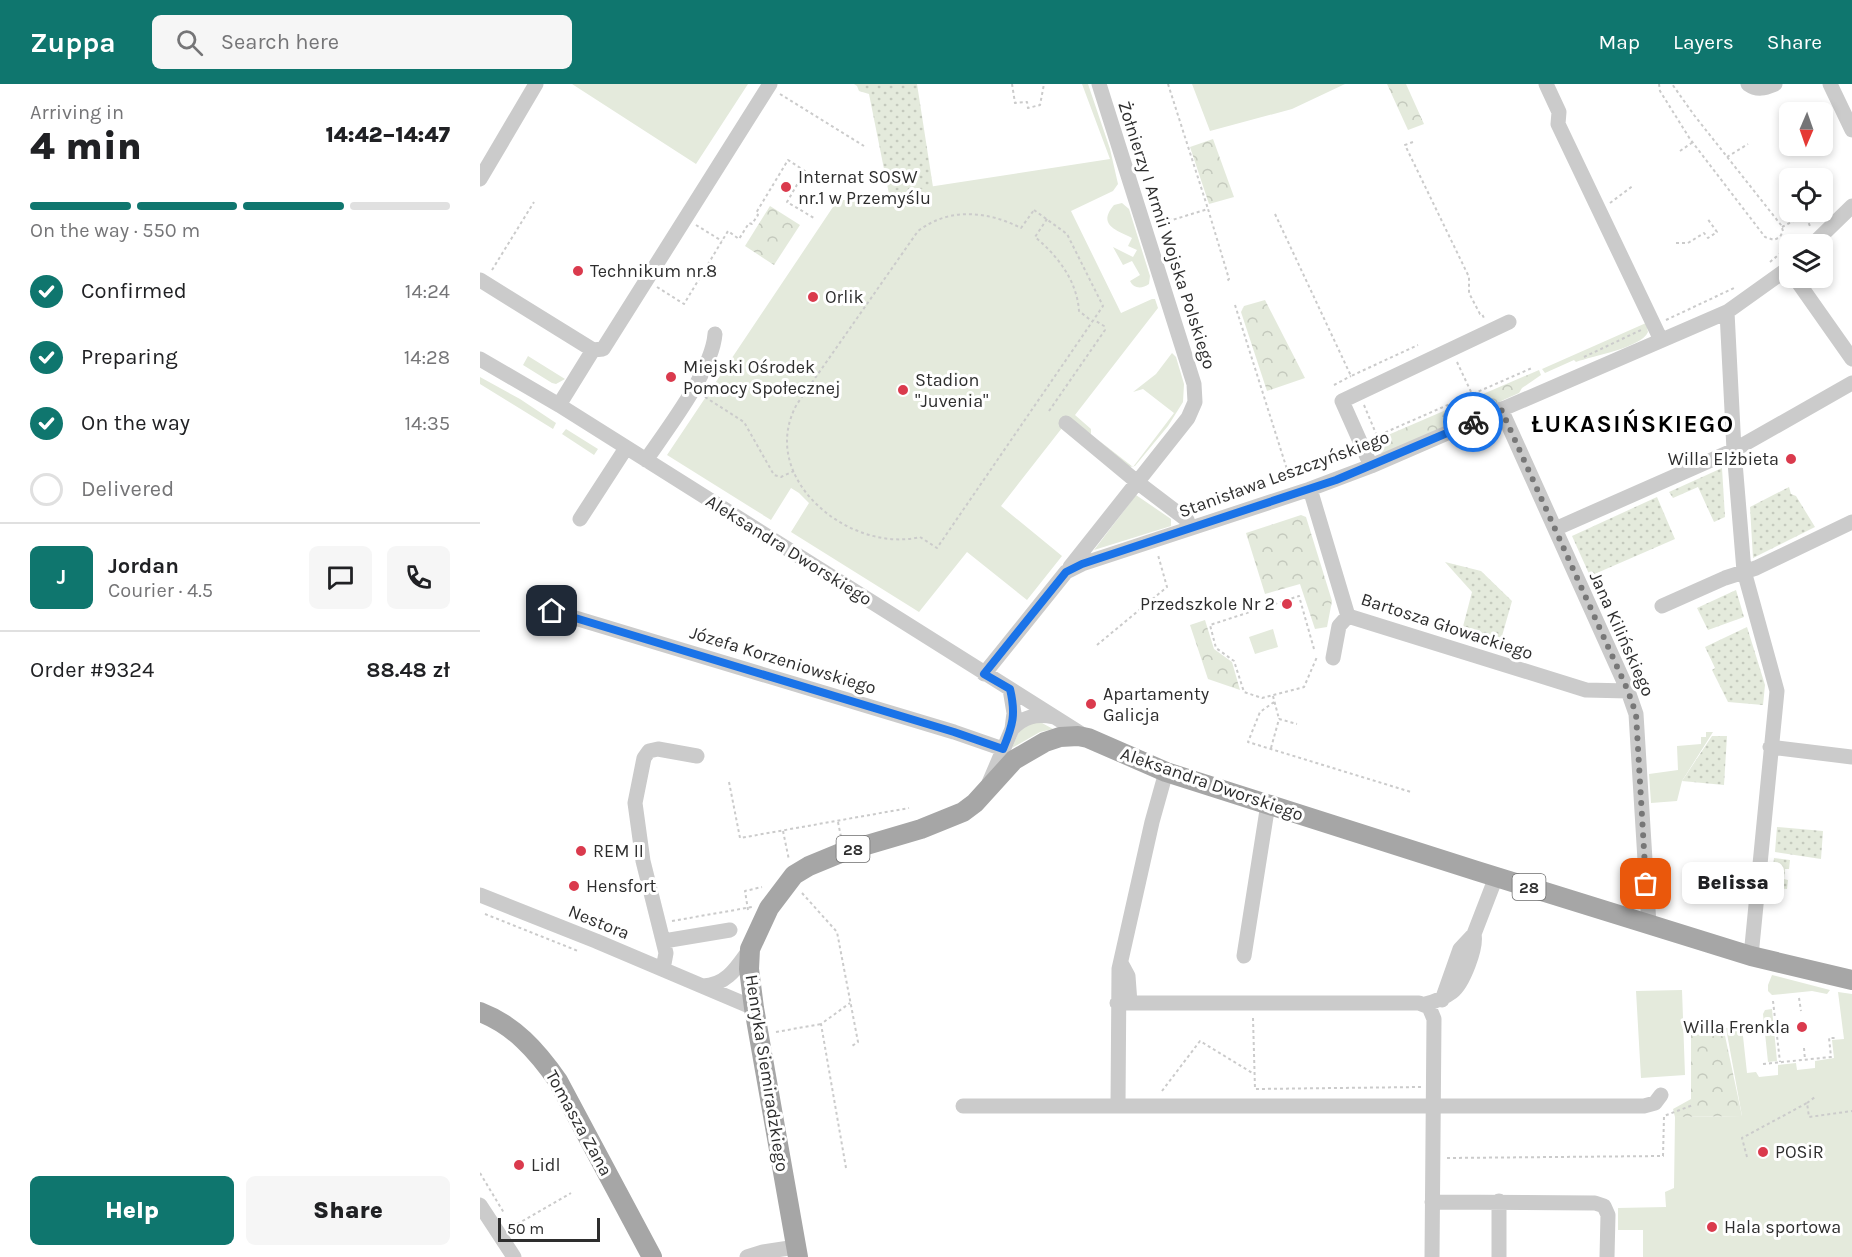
<!DOCTYPE html>
<meta charset="utf-8">
<style>
:root{--surface:#fff;--page:#f6f6f6;--text:#202124;--muted:#757577;--line:#e0e0e0;--accent:#0f766e}
body{margin:0;font-family:Karla,sans-serif;background:var(--page);color:var(--text);height:100vh;display:flex;flex-direction:column;font-size:22px;white-space:nowrap}
*{box-sizing:border-box;margin:0}
p{font-size:20px;color:var(--muted)}
.icon{flex:none;width:33px;height:33px;fill:none;stroke:currentColor;stroke-width:2;stroke-linecap:round;stroke-linejoin:round}
.map{position:relative;flex:1;overflow:hidden}
.side{display:flex;flex-direction:column;background:var(--surface);width:480px}
.side>*{flex:none}
.needle{width:39px;rotate:182deg}
.controls{position:absolute;left:1299px;top:18px;display:grid;gap:12px}
.controls a{display:grid;place-items:center;width:54px;height:54px;border-radius:9px;background:var(--surface);box-shadow:0 3px 9px #0003;font-size:30px}
.scale{position:absolute;left:18px;bottom:15px;width:102px;box-sizing:border-box;padding-left:6px;border:3px solid #2e2e2e;border-top:0;font-size:16px;line-height:21px;white-space:nowrap;color:#2e2e2e;-webkit-text-stroke:4px #fff;paint-order:stroke}
.pin{position:absolute;display:grid;place-items:center;width:51px;height:51px;color:#fff;margin:-26px;border-radius:12px;box-shadow:0 3px 9px #0006}
.courier{position:absolute;display:grid;place-items:center;width:60px;height:60px;margin:-30px;border:4px solid #1a73e8;border-radius:50%;background:#fff;color:#222;box-shadow:0 2px 8px #0007}
.bubble{position:absolute;height:42px;border-radius:9px;background:var(--surface);box-shadow:0 3px 9px #0003;font-size:20px;font-weight:800;line-height:42px;text-align:center}
.headline em{font-style:normal;font-weight:800}
.headline div{display:flex;flex-direction:column-reverse}
.headline{display:flex;align-items:center;justify-content:space-between;height:102px;padding:0 30px}
h1{font-size:39px;font-weight:800;line-height:45px}
.bar{display:grid;grid-template-columns:repeat(4,1fr);gap:9px 6px;align-content:center;height:72px;padding:0 30px}
.bar i{height:8px;border-radius:4px;background:var(--line)}
.bar .selected{background:var(--accent)}
.bar p{grid-column:span 4}
.line{display:flex;align-items:center;gap:15px;padding:0 30px;border-top:2px solid var(--line)}
.line div{flex:1}
.round{display:grid;place-items:center;flex:none;width:63px;height:63px;border-radius:9px;background:var(--page)}
ol{padding:0 30px;list-style:none}
li{display:flex;align-items:center;gap:18px;height:66px}
li p{margin-inline-start:auto}
li .icon{padding:6px;border-radius:50%;background:var(--accent);color:#fff;stroke-width:4}
li:last-child{color:var(--muted)}
li i{width:33px;height:33px;border:3px solid var(--line);border-radius:50%}
.action{display:flex;gap:12px;margin-top:auto;padding:12px 30px}
.action a{flex:1;height:69px;border-radius:9px;background:var(--accent);color:#fff;font-size:24px;font-weight:800;line-height:69px;text-align:center}
.action a+a{background:var(--page);color:var(--text)}
header{display:flex;align-items:center;gap:36px;box-sizing:border-box;height:84px;padding:0 30px;background:var(--accent);color:#fff}
header strong{font-size:28px}
nav{display:flex;gap:33px;margin-inline-start:auto;font-size:21px}
.search{width:420px;height:54px;background:var(--page);display:flex;align-items:center;gap:15px;box-sizing:border-box;padding:0 21px;border-radius:9px;color:var(--muted);font-size:22px}
main{display:flex;flex:1;min-height:0}
.map>svg:first-child{display:block}
.grass{fill:#e4eadc}
.forest{fill:url(#forest-crowns)}
.garden{fill:url(#garden-dots)}
.lines{fill:none;stroke-linecap:round;stroke-linejoin:round}
.path{stroke:#cbcbcb;stroke-width:2;stroke-dasharray:3 3;stroke-linecap:butt}
.minor{stroke:#cbcbcb;stroke-width:15}
.major{stroke:#a6a6a6;stroke-width:20}
.done{stroke:#777;stroke-width:6;stroke-dasharray:0 10.8}
.route{stroke:#1a73e8;stroke-width:8}
.poi-dot{fill:#da3a4d;stroke:#fff;stroke-width:2}
.labels{text-anchor:middle;stroke-width:6;stroke-linejoin:round;paint-order:stroke}
.shield{fill:#fff;stroke:#6d6d6d;stroke-width:1.5}
.shield-label{font-size:16px;font-weight:bold;fill:#2e2e2e}
.poi-label{font-size:18px;fill:#2e2e2e;stroke:#fff;text-anchor:start}
.street-label{font-size:18px;fill:#2e2e2e;stroke:#fff}
.district-label{font-size:24px;font-weight:bold;letter-spacing:1.5px;fill:#000;stroke:#fff}
</style>
<header>
<strong>Zuppa</strong>
<div class="search"><svg class="icon" aria-label="search" viewBox="0 0 24 24"><circle cx="10" cy="10" r="6"/><path d="M15 15l6 6"/></svg>Search here</div>
<nav><a>Map</a><a>Layers</a><a>Share</a></nav>
</header>
<main>
<section class="side">
<div class="headline"><div><h1>4 min</h1><p>Arriving in</p></div><em>14:42–14:47</em></div>
<div class="bar"><i class="selected"></i><i class="selected"></i><i class="selected"></i><i></i><p>On the way · 550 m</p></div>
<ol>
<li><svg class="icon" aria-label="check" viewBox="0 0 24 24"><path d="M5 12l5 5 9-10"/></svg>Confirmed<p>14:24</p></li>
<li><svg class="icon" aria-label="check" viewBox="0 0 24 24"><path d="M5 12l5 5 9-10"/></svg>Preparing<p>14:28</p></li>
<li><svg class="icon" aria-label="check" viewBox="0 0 24 24"><path d="M5 12l5 5 9-10"/></svg>On the way<p>14:35</p></li>
<li><i></i>Delivered</li>
</ol>
<div class="line" style="height:108px"><b class="round" style="background:var(--accent);color:#fff">J</b><div><b>Jordan</b><p>Courier · 4.5</p></div><a class="round"><svg class="icon" aria-label="chat" viewBox="0 0 24 24"><path d="M4 5h16v11H9l-5 4z"/></svg></a><a class="round"><svg class="icon" aria-label="phone" viewBox="0 0 24 24"><path d="M5 4h4l2 5-3 2q2 4 5 5l2-3 5 2v4C11 20 4 13 5 4z"/></svg></a></div>
<div class="line" style="height:78px"><div>Order #9324</div><b>88.48 zł</b></div>
<div class="action"><a>Help</a><a>Share</a></div>
</section>
<div class="map">
<svg width="1372" height="1173" viewBox="0 0 1372 1173">
<defs>
<pattern id="forest-crowns" width="20" height="18" patternUnits="userSpaceOnUse" patternTransform="scale(1.5)"><rect width="20" height="18" fill="#e4eadc"/><path d="M2 6a3 3 0 1 1 6 0M12 15a3 3 0 1 1 6 0" fill="none" stroke="#c4c9bd"/></pattern>
<pattern id="garden-dots" width="8" height="8" patternUnits="userSpaceOnUse" patternTransform="scale(1.5)"><rect width="8" height="8" fill="#e4eadc"/><path d="M2 2h.1M6 6h.1" fill="none" stroke="#c4c9bd" stroke-width="1.8" stroke-linecap="round"/></pattern>
</defs>
<rect width="100%" height="100%" fill="#fff"/>
<path class="grass" d="M92 0H268L216 80Z
M602 0H608L630 65 638 100 633 107 591 127 641 229 672 215H675L678 224 595 331 611 345V350L589 335 521 422 582 472 547 516 487 468 439 528 311 448 329 419 319 409 311 404 291 436 187 371 357 117 630 75Z
M712 0H865L812 25 730 47Z
M642 119 649 125 670 192 669 200C662 205 654 205 650 197L660 191 652 177 643 181 633 163 653 173 657 166 648 162 652 154C636 146 617 141 634 121Z
M1166 239 1168 248C1161 264 1112 272 1096 278L1094 276 1065 289 1062 285Z
M692 269 696 273 704 300 703 318 688 342 655 382 649 383 617 355 653 383 694 329 663 305 653 308 676 290Z
M48 272 85 295 76 300 72 299 43 281Z
M0 293 40 315 76 339 73 345 0 300Z
M86 345 118 365 114 371 82 350Z
M656 411 691 435V442L614 466Z
M793 545 798 563 775 570 769 553Z
M549 639H562L573 645 560 648 532 664 540 645Z
M1226 648H1233L1202 697 1197 717 1171 719 1169 690 1198 686 1197 662 1221 660V653H1226Z
M1292 891 1350 906 1347 910 1332 907 1292 911 1288 907V901Z
M1202 906 1205 991 1161 994 1156 907Z
M1358 908 1372 910V1173H1163V1146H1138V1124L1186 1123 1185 1108 1194 1104 1195 1033 1262 1032 1246 944 1262 943 1267 989 1276 988 1279 993 1298 991V981L1316 979 1317 986 1335 984V977L1354 974 1352 956 1364 955Z
M1292 925 1297 977 1288 978 1283 930 1285 926Z"/>
<path class="forest" d="M907 0H926L944 40 928 46Z
M733 55 754 113 729 120 710 63Z
M290 122 320 141 294 181 265 162Z
M785 216 825 294 787 307 761 228 764 222Z
M1059 286 1061 291 1042 304 1039 309 905 369H895L889 364 909 355 908 351Z
M821 431 826 433 852 517 847 543 835 545 820 500 785 510 766 449Z
M725 536 734 565 752 578 760 606 728 595 710 541Z
M1244 947 1262 1032 1195 1033 1193 1025 1211 1015V951Z"/>
<path class="garden" d="M374 0H437L453 103 409 110 389 10 379 7 377 2Z
M1242 384 1245 433 1234 438 1218 403 1193 414 1189 408Z
M1309 403 1311 410 1316 412 1335 443 1273 474 1270 423Z
M1177 413 1195 455 1110 492 1092 452Z
M965 478 1001 487 1032 517 1018 566 980 554 992 508Z
M1256 506 1264 533 1228 546 1217 524Z
M1267 543 1285 601 1283 621 1248 618 1232 586 1235 584 1225 563Z
M1232 652H1247L1244 701 1202 697Z
M1297 743 1343 747 1341 775 1295 768Z
M1294 774 1310 776 1309 785H1305L1304 795 1308 796 1307 805 1291 804Z"/>
<g class="lines">
<path class="path" d="M532 0 535 19 547 18 548 24 560 21 564 0
M688 0 728 125
M1179 0 1180 7 1210 55 1285 153 1294 156 1300 153 1303 147 1301 141 1214 31 1192 0
M300 10 384 62
M933 58 925 61 989 193V209L1000 230H1002L1004 234
M1200 67 1213 58
M1247 73 1268 60
M1310 91 1311 94
M1130 119 1154 101
M554 126 587 150 623 222 457 464 440 453C370 470 276 394 317 320L438 147C470 123 507 127 541 144Z
M1324 128 1330 142
M795 130 871 292 938 261
M567 135 555 153C578 172 597 197 599 227L613 238
M677 136 685 133 692 136 728 125 749 195 747 197
M216 141 242 157
M1302 143 1325 131
M1196 159H1208L1224 149 1228 154 1237 148 1227 134
M1310 160 1321 152
M1290 178 1310 161
M12 186 54 118
M177 203 204 220 248 147 259 155 269 139 272 140 278 131 276 129 308 76 325 87 307 118 334 134
M755 221 811 398
M1186 236 1254 204
M1104 273 1161 246
M977 278 992 310
M854 301 871 292
M225 313 264 338 294 391 301 393 314 387
M884 321 897 352
M569 327 625 246 624 242 614 236
M897 358 900 357 897 352 1052 284
M617 561 687 503 678 471
M834 565 819 512 730 541 736 564 754 577 764 608 782 614 824 603 837 573
M793 612 799 635
M794 618 780 628 768 658 931 708
M791 664 799 635 817 640
M249 698 260 754 429 724
M358 738 361 753
M303 747 309 776
M322 809 357 848 378 958 372 962
M268 826 265 807 282 803
M5 830 98 867
M192 837 272 823
M1319 914 1321 927
M1293 917 1300 978
M773 934 775 1005 941 1003
M296 948 341 940
M1324 964 1325 976
M1283 980 1351 973 1349 954H1356
M682 1007 720 957 774 990
M1327 1019 1335 1013
M1267 1073 1262 1054 1327 1019 1329 1033 1372 1027
M967 1074 1183 1072 1184 1032 1213 1021
M366 1084 341 940 370 919
M0 1089 24 1129
M32 1143 91 1109"/>
<path class="minor" d="M1066 0 1079 28 1078 40 1181 256
M1268 0C1278 7 1285 4 1295 0
M1350 0 1372 46
M0 95 56 0
M1333 160 1372 122
M1315 194 1372 275
M0 196 113 266
M1247 228 1254 366 1264 487 1297 607 1271 872
M0 275 79 321 608 654
M79 321 113 266 123 265 290 0
M1021 325 1148 607 1156 630 1169 841
M586 339 657 398 707 436 710 444
M166 376C188 344 232 287 235 250
M891 382 862 317 1029 238
M830 405 868 532 1106 606 1148 607
M100 435 146 364
M1075 445 1254 366 1372 299
M590 483 708 334 715 318 714 300 619 0
M1182 522 1245 494 1276 484 1372 438
M72 527 474 648 523 665
M853 574 859 542 868 532
M504 590 586 488 602 480 830 405 891 382 1247 228 1310 183
M532 645C543 633 556 629 574 633
M1290 663 1372 673
M509 699 532 645 534 629 530 605
M0 811 116 857 274 924
M184 857 250 846
M764 872 788 720
M641 879 648 892 650 919
M183 885 186 869 163 777 155 719 164 674 169 667 178 665 217 672
M223 902C247 901 257 883 270 865
M962 916 980 865 994 850
M637 919H939L949 923 954 935 952 1173
M945 920C954 918 964 914 972 908 983 900 997 863 994 850L1016 793
M483 1022H1164L1175 1019 1181 1011
M638 1022 639 885 672 738 686 688
M1019 1117V1173
M952 1118 1115 1119 1124 1122 1128 1131 1127 1173
M0 1121 34 1173
M267 1173 283 1168
M285 1173 283 1168 316 1163"/>
<path class="major" d="M0 928C34 941 57 967 78 997L172 1173
M318 1173 274 924 269 885 270 865 289 824 314 791 329 782 363 768 441 745 483 728 495 719 534 676 565 658 580 653 598 652 608 654 686 688 997 787 1271 872 1372 896"/>
</g>
<g class="lines">
<path class="done" d="M993 338 1021 325 1148 607 1156 630 1166 800"/>
<path class="route" d="M72 527 474 648 523 665C533 641 536 630 530 605L504 590 586 488 602 480 856 396 993 338"/>
</g>
<g class="poi-dot">
<circle cx="306" cy="103" r="6"/>
<circle cx="98" cy="187" r="6"/>
<circle cx="333" cy="213" r="6"/>
<circle cx="191" cy="293" r="6"/>
<circle cx="423" cy="306" r="6"/>
<circle cx="1311" cy="375" r="6"/>
<circle cx="807" cy="520" r="6"/>
<circle cx="611" cy="620" r="6"/>
<circle cx="101" cy="767" r="6"/>
<circle cx="94" cy="802" r="6"/>
<circle cx="1322" cy="943" r="6"/>
<circle cx="1283" cy="1068" r="6"/>
<circle cx="39" cy="1081" r="6"/>
<circle cx="1232" cy="1143" r="6"/>
</g>
<g class="labels">
<g class="shield">
<rect x="356.5" y="752" width="33" height="26" rx="4.5"/>
<rect x="1032.5" y="790" width="33" height="26" rx="4.5"/>
</g>
<g class="shield-label">
<text x="373" y="771">28</text>
<text x="1049" y="809">28</text>
</g>
<g class="poi-label">
<text x="318" y="99">Internat SOSW<tspan x="318" dy="21">nr.1 w Przemyślu</tspan></text>
<text x="110" y="193">Technikum nr.8</text>
<text x="345" y="219">Orlik</text>
<text x="203" y="289">Miejski Ośrodek<tspan x="203" dy="21">Pomocy Społecznej</tspan></text>
<text x="435" y="302">Stadion<tspan x="435" dy="21">"Juvenia"</tspan></text>
<text x="1299" y="381" text-anchor="end">Willa Elżbieta</text>
<text x="795" y="526" text-anchor="end">Przedszkole Nr 2</text>
<text x="623" y="616">Apartamenty<tspan x="623" dy="21">Galicja</tspan></text>
<text x="113" y="773">REM II</text>
<text x="106" y="808">Hensfort</text>
<text x="1310" y="949" text-anchor="end">Willa Frenkla</text>
<text x="1295" y="1074">POSiR</text>
<text x="51" y="1087">Lidl</text>
<text x="1244" y="1149">Hala sportowa</text>
</g>
<g class="street-label">
<text transform="translate(687 151) rotate(72)" y="6">Żołnierzy I Armii Wojska Polskiego</text>
<text transform="translate(804 390) rotate(-20)" y="6">Stanisława Leszczyńskiego</text>
<text transform="translate(309 466) rotate(32)" y="6">Aleksandra Dworskiego</text>
<text transform="translate(967 542) rotate(18)" y="6">Bartosza Głowackiego</text>
<text transform="translate(1142 550) rotate(66)" y="6">Jana Kilińskiego</text>
<text transform="translate(303 576) rotate(17)" y="6">Józefa Korzeniowskiego</text>
<text transform="translate(732 700) rotate(19)" y="6">Aleksandra Dworskiego</text>
<text transform="translate(119 838) rotate(22)" y="6">Nestora</text>
<text transform="translate(287 989) rotate(81)" y="6">Henryka Siemiradzkiego</text>
<text transform="translate(99 1039) rotate(61)" y="6">Tomasza Zana</text>
</g>
<g class="district-label">
<text x="1153" y="348">ŁUKASIŃSKIEGO</text>
</g>
</g>
</svg>
<div class="controls">
<a><svg class="needle" viewBox="-14 -14 28 28"><path d="M0-13l5 13h-10z" fill="#e53935"/><path d="M0 13l5-13h-10z" fill="#757577"/></svg></a>
<a><svg class="icon" aria-label="locate" viewBox="0 0 24 24"><circle cx="12" cy="12" r="6"/><path d="M12 2v4M12 18v4M2 12h4M18 12h4"/></svg></a>
<a><svg class="icon" aria-label="layers" viewBox="0 0 24 24"><path d="M12 4l9 5-9 5-9-5zM3 14l9 5 9-5"/></svg></a>
</div>
<div class="scale">50 m</div>
<div class="pin" style="left:1166px;top:800px;background:#ea580c"><svg class="icon" aria-label="bag" viewBox="0 0 24 24"><path d="M5 8h14l-1 12H6zM9 8a3 3 0 0 1 6 0"/></svg></div>
<div class="pin" style="left:72px;top:527px;background:#1f2937"><svg class="icon" aria-label="home" viewBox="0 0 24 24"><path d="M3 11l9-7 9 7M6 9v11h12V9"/></svg></div>
<div class="courier" style="left:993px;top:338px"><svg class="icon" aria-label="bike" viewBox="0 0 24 24"><circle cx="6" cy="16" r="4"/><circle cx="18" cy="16" r="4"/><path d="M6 16l4-8h5l3 8M10 8l3 8H6M13 5h3"/></svg></div>
<div class="bubble" style="left:1202px;top:778px;width:102px">Belissa</div>
</div>
</main>
